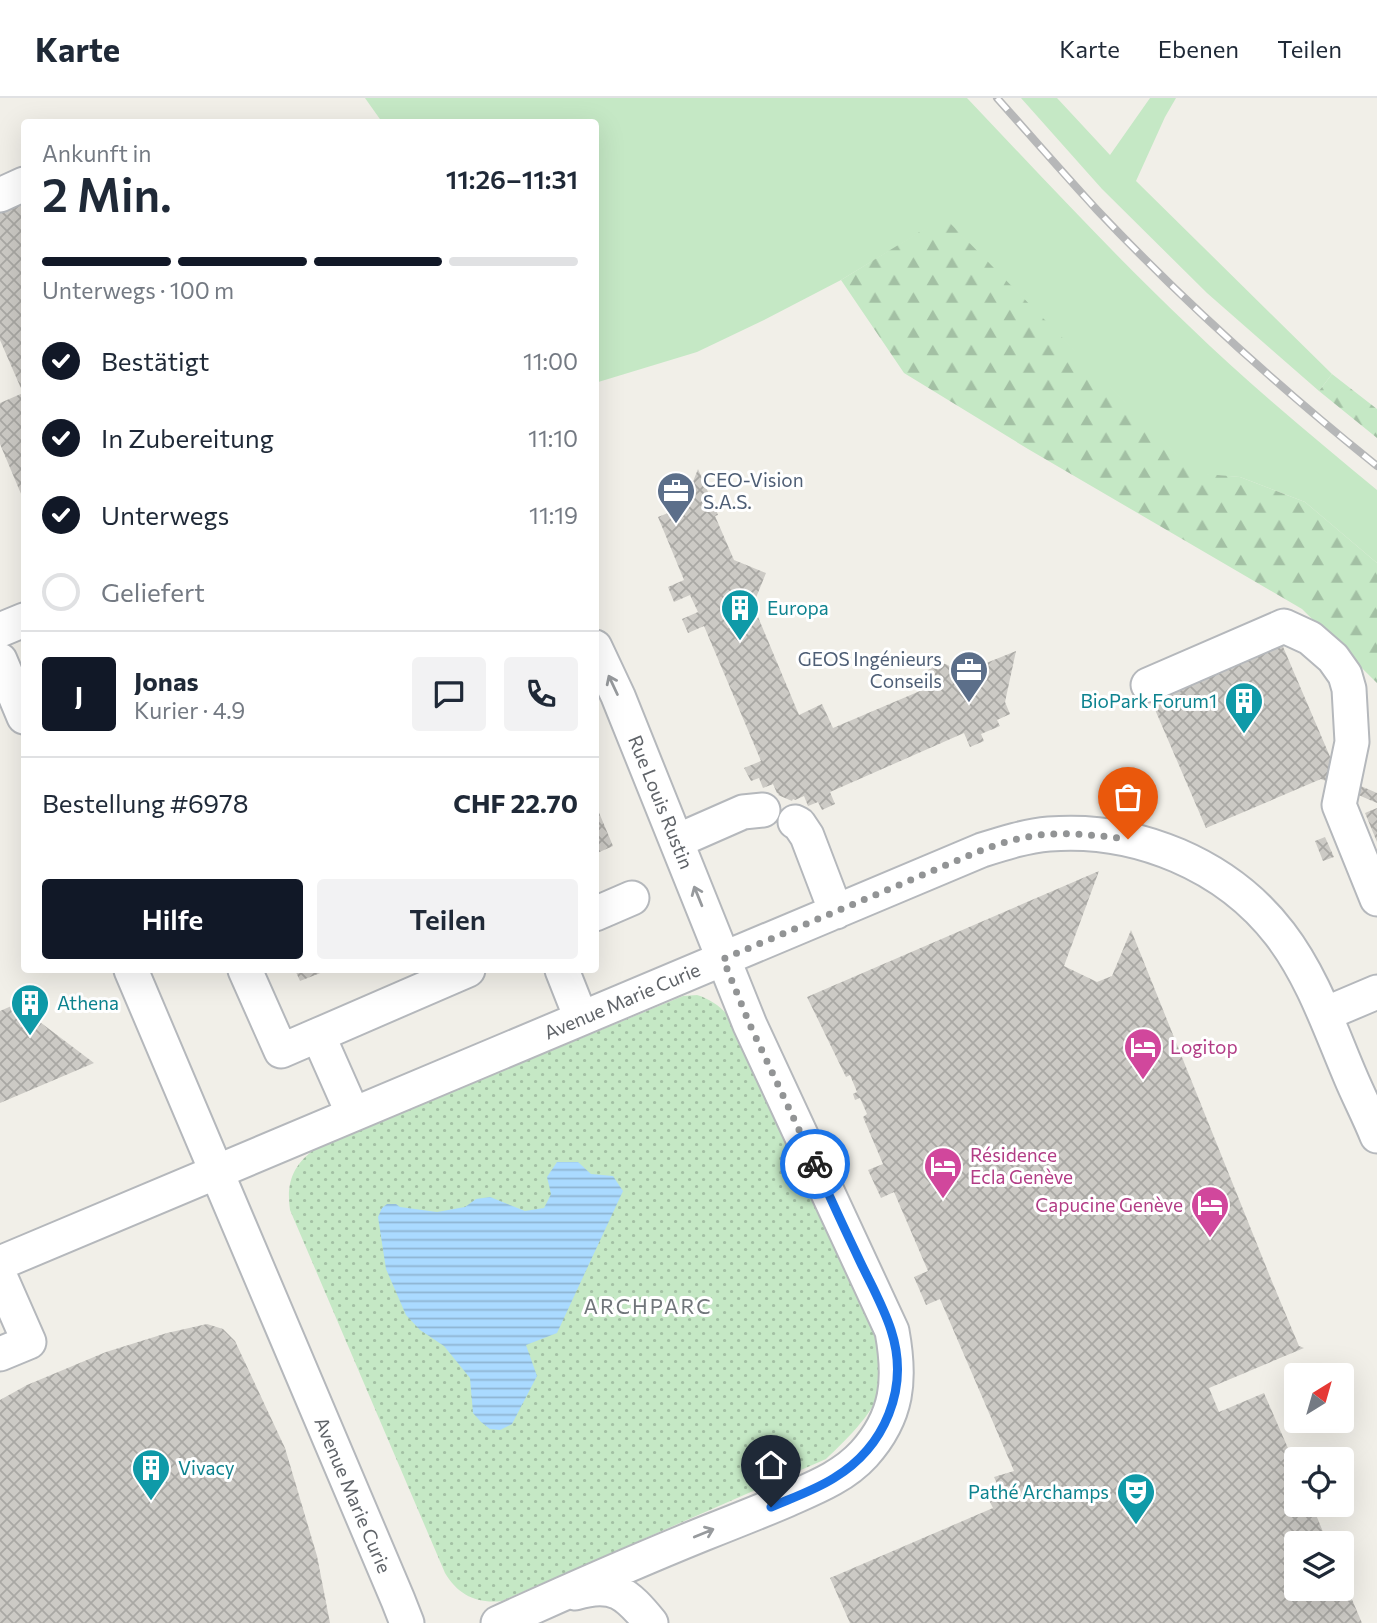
<!DOCTYPE html>
<html lang="de">
<meta charset="utf-8">
<style>
:root{--surface:#fff;--page:#f2f2f3;--text:#1f2937;--muted:#747a83;--line:#e0e1e3;--accent:#111827}
body{margin:0;font-family:Commissioner,sans-serif;background:var(--page);color:var(--text);height:100vh;display:flex;flex-direction:column;font-size:26px;white-space:nowrap}
*{box-sizing:border-box;margin:0}
p{font-size:23px;color:var(--muted)}
.icon{flex:none;width:38px;height:38px;fill:none;stroke:currentColor;stroke-width:2;stroke-linecap:round;stroke-linejoin:round}
.map{position:relative;flex:1;overflow:hidden}
.drawer{position:absolute;left:21px;top:21px;width:578px;height:854px;display:flex;flex-direction:column;background:var(--surface);border-radius:7px;box-shadow:0 7px 28px #0002}
.drawer>*{flex:none}
.needle{width:46px;rotate:37deg}
.controls{position:absolute;left:1284px;top:1265px;display:grid;gap:14px}
.controls a{display:grid;place-items:center;width:70px;height:70px;border-radius:7px;background:var(--surface);box-shadow:0 7px 28px #0002;font-size:35px}
.pin{position:absolute;display:grid;place-items:center;width:60px;height:60px;color:#fff;margin:-72px -30px;border-radius:50% 50% 50% 0;rotate:-45deg;box-shadow:0 0 7px #0007}
.pin .icon{rotate:45deg}
.courier{position:absolute;display:grid;place-items:center;width:70px;height:70px;margin:-35px;border:5px solid #1a73e8;border-radius:50%;background:#fff;color:#222;box-shadow:0 2px 9px #0007}
.headline em{font-style:normal;font-weight:600}
.headline div{display:flex;flex-direction:column-reverse}
.headline{display:flex;align-items:center;justify-content:space-between;height:119px;padding:0 21px}
h1{font-size:46px;font-weight:600;line-height:52px}
.bar{display:grid;grid-template-columns:repeat(4,1fr);gap:10px 7px;align-content:center;height:84px;padding:0 21px}
.bar i{height:9px;border-radius:5px;background:var(--line)}
.bar .on{background:var(--accent)}
.bar p{grid-column:span 4}
.line{display:flex;align-items:center;gap:18px;padding:0 21px;border-top:2px solid var(--line)}
.line div{flex:1}
.round{display:grid;place-items:center;flex:none;width:74px;height:74px;border-radius:7px;background:var(--page)}
ol{padding:0 21px;list-style:none}
li{display:flex;align-items:center;gap:21px;height:77px}
li p{margin-inline-start:auto}
li .icon{padding:7px;border-radius:50%;background:var(--accent);color:#fff;stroke-width:4}
li:last-child{color:var(--muted)}
li i{width:38px;height:38px;border:4px solid var(--line);border-radius:50%}
.primary-button{display:flex;gap:14px;margin-top:auto;padding:14px 21px}
.primary-button a{flex:1;height:80px;border-radius:7px;background:var(--accent);color:#fff;font-size:28px;font-weight:600;line-height:80px;text-align:center}
.primary-button a+a{background:var(--page);color:var(--text)}
header{display:flex;align-items:center;gap:42px;box-sizing:border-box;height:98px;padding:0 35px;background:var(--surface);border-bottom:2px solid var(--line)}
header strong{font-size:33px}
nav{display:flex;gap:38px;margin-inline-start:auto;font-size:24px}
.map>svg:first-child{display:block}
.green{fill:#c5e8c5}
.forest{fill:url(#forest-firs)}
.park{fill:url(#park-dots)}
.water{fill:url(#water-rules)}
.building{fill:url(#building-cross-hatch)}
.lines{fill:none;stroke-linecap:round;stroke-linejoin:round}
.minor-casing{stroke:#b5b8bc;stroke-width:37}
.minor{stroke:#fff;stroke-width:33}
.rail-casing{stroke:#b6b7b8;stroke-width:8}
.rail{stroke:#fff;stroke-width:5;stroke-dasharray:16;stroke-linecap:butt}
.oneway{stroke:#979a9d}
.done{stroke:#929495;stroke-width:7;stroke-dasharray:0 12.6}
.route{stroke:#1a73e8;stroke-width:9}
.labels{text-anchor:middle;stroke-width:6;stroke-linejoin:round;paint-order:stroke}
.service-label{font-size:19px;fill:#4e5e75;stroke:#fff;text-anchor:start}
.culture-label{font-size:19px;fill:#0d838f;stroke:#fff;text-anchor:start}
.street-label{font-size:19px;fill:#5f6368;stroke:#fff}
.hotel-label{font-size:19px;fill:#b23c85;stroke:#fff;text-anchor:start}
.neighbourhood-label{font-size:21px;letter-spacing:2px;fill:#70757a;stroke:#fff}
</style>
<header>
<strong>Karte</strong>
<nav><a>Karte</a><a>Ebenen</a><a>Teilen</a></nav>
</header>
<div class="map">
<svg width="1377" height="1525" viewBox="0 0 1377 1525">
<defs>
<pattern id="forest-firs" width="22" height="20" patternUnits="userSpaceOnUse" patternTransform="scale(1.75)"><rect width="22" height="20" fill="#c5e8c5"/><path d="M5 1l3.5 6h-7zM16 11l3.5 6h-7z" fill="#a3c0a4"/></pattern>
<pattern id="park-dots" width="8" height="8" patternUnits="userSpaceOnUse" patternTransform="scale(1.75)"><rect width="8" height="8" fill="#c5e8c5"/><path d="M2 2h.1M6 6h.1" fill="none" stroke="#a3c0a4" stroke-width="1.8" stroke-linecap="round"/></pattern>
<pattern id="water-rules" width="6" height="5" patternUnits="userSpaceOnUse" patternTransform="scale(1.75)"><rect width="6" height="5" fill="#aadaff"/><path d="M0 2.5h6" fill="none" stroke="#8eb4d2"/></pattern>
<pattern id="building-cross-hatch" width="8" height="8" patternUnits="userSpaceOnUse" patternTransform="scale(1.75)"><rect width="8" height="8" fill="#cccac5"/><path d="M0 0l8 8M0 8l8-8" fill="none" stroke="#a9a8a4"/></pattern>
</defs>
<rect width="100%" height="100%" fill="#f1efe8"/>
<path class="green" d="M365 0H967C1040 77 1112 155 1189 228 1249 286 1313 339 1377 392V465L1305 404 1240 379 1195 376 944 120 841 182 764 222 697 254 595 285V24H382Z
M1021 0H1057L1110 57 1150 0H1176L1165 19 1136 83 1332 276 1319 293 1207 195 1102 91Z"/>
<path class="forest" d="M944 119 1195 375 1240 379 1305 404 1377 465V585L1302 511 1028 351 904 275 841 182Z
M1332 276 1377 311V340L1319 293Z"/>
<path class="park" d="M697 897C710 901 718 907 727 916L818 1108 878 1239C881 1255 885 1277 880 1293 873 1316 843 1345 826 1361L502 1503C477 1506 458 1497 445 1475L290 1112C286 1084 293 1067 316 1050L683 898Z"/>
<path class="water" d="M557 1064H578L591 1076 613 1078 623 1093 557 1235 526 1247 537 1278 512 1326 500 1332 490 1331 481 1324 473 1315 470 1280 444 1248 420 1232 406 1217 386 1171 378 1119 382 1110 387 1106H396L400 1109 437 1114 465 1109 476 1101 490 1099 525 1113 544 1110 551 1096 547 1079Z"/>
<path class="building" d="M24 102V403L0 346V305L23 295 0 242V112Z
M698 371 718 417 715 418 734 462 766 475 753 507 799 617 822 606 833 630 920 593 933 561 964 574 1016 553 1005 604 1010 616 997 622 1000 628 981 636 984 643 970 649 964 635 830 694 835 706 822 712 818 704 808 708 804 698 795 702 793 701 792 703 778 697 779 696 777 695 773 686 763 690 759 680 751 683 744 670 761 663 704 528 688 535 682 521 698 514 690 497 674 504 668 489 684 482 658 419 683 409Z
M1281 544 1337 675 1333 676 1377 695V705L1321 681 1206 730 1150 600Z
M595 705 613 748 595 756Z
M1377 710V744L1365 715Z
M1325 739 1334 759 1323 763 1315 743Z
M1099 773 1064 868 1097 884 1112 878 1131 832 1273 1186 1299 1248 1304 1250 1209 1290 1219 1314 1264 1295 1297 1371V1407H1312L1328 1446H1297V1491H1342V1478L1362 1525H850L830 1480 993 1410 989 1402 1002 1397 994 1379 1014 1373 940 1201 926 1207 914 1179 928 1173 894 1094 881 1100 868 1072 883 1066 863 1019 867 1016 860 1000 855 1002 853 996 857 994 850 977 846 979 807 899Z
M295 872H328L300 883Z
M16 906 94 965 0 1005V913Z
M207 1226 223 1231 235 1243 285 1350 317 1458 330 1525H0V1302L27 1287 106 1254 167 1235Z"/>
<g class="lines">
<defs>
<path id="minor" d="M0 97 24 86
M0 532 24 522
M0 562 24 619
M1148 587 1284 528 1310 540 1333 560 1345 577 1349 591 1352 644 1339 707 1377 801
M795 724 799 726 807 738 836 814
M677 743 743 714 763 712
M595 816 632 800
M131 872 398 1502 407 1525
M245 872 281 953 318 937
M562 872 581 920
M1325 916 1377 894
M353 1016 318 937 468 872
M0 1165 982 752C1004 745 1026 738 1049 736 1137 729 1227 767 1280 836 1313 879 1330 931 1351 980 1359 999 1369 1018 1377 1038
M0 1178 29 1244 0 1256
M575 1495C614 1483 627 1496 651 1525
M498 1525C566 1494 634 1464 703 1436 731 1425 759 1414 787 1402 814 1390 843 1379 864 1356 898 1318 901 1282 892 1233L750 927 618 598 595 549"/>
</defs>
<use href="#minor" class="minor-casing"/>
<use href="#minor" class="minor"/>
<defs>
<path id="rail" d="M997 0C1030 37 1063 75 1097 112 1184 204 1279 289 1377 368"/>
</defs>
<use href="#rail" class="rail-casing"/>
<use href="#rail" class="rail"/>
</g>
<defs><path id="oneway-shaft" d="M-6 0H5M1.5-3L5.5 0L1.5 3" fill="none" stroke-width="1.6" stroke-linecap="round" stroke-linejoin="round" transform="scale(1.75)"/></defs>
<g class="oneway">
<use href="#oneway-shaft" transform="translate(613 587) rotate(-115)"/>
<use href="#oneway-shaft" transform="translate(698 798) rotate(-112)"/>
<use href="#oneway-shaft" transform="translate(704 1435) rotate(-22)"/>
</g>
<g class="lines">
<path class="done" d="M815 1066 750 927 723 861 982 752C1004 744 1028 737 1051 736 1077 735 1102 738 1128 741"/>
<path class="route" d="M771 1409C792 1400 815 1392 834 1380 885 1349 910 1290 891 1232 883 1207 869 1183 858 1159 843 1128 829 1097 815 1066"/>
</g>
<defs>
<symbol id="office-pin" viewBox="-11 -11 22 30"><path d="M0 17L-7.5 6A9.5 9.5 0 1 1 7.5 6Z" fill="#5c6f8a" stroke="#fff"/><path d="M-6-3h4V-5.5h4V-3h4V5H-6ZM-1-4.5V-3h2v-1.5ZM-6 0V1H6V0Z" fill="#fff"/></symbol>
<symbol id="building-pin" viewBox="-11 -11 22 30"><path d="M0 17L-7.5 6A9.5 9.5 0 1 1 7.5 6Z" fill="#0f9aa8" stroke="#fff"/><path d="M-4-6H4V6H1V3H-1V6H-4ZM-2.5-4.3h1.7v1.8h-1.7ZM.8-4.3h1.7v1.8H.8ZM-2.5-1h1.7V.8h-1.7ZM.8-1h1.7V.8H.8Z" fill="#fff"/></symbol>
<symbol id="hotel-pin" viewBox="-11 -11 22 30"><path d="M0 17L-7.5 6A9.5 9.5 0 1 1 7.5 6Z" fill="#d1479c" stroke="#fff"/><path d="M-6-4.5h1.5V1H6V5H4.5V3h-9V5H-6ZM-4 0a1.8 1.8 0 1 1 3.6 0ZM.5 0V-2.5h3Q6-2.5 6 0Z" fill="#fff"/></symbol>
<symbol id="theatre-pin" viewBox="-11 -11 22 30"><path d="M0 17L-7.5 6A9.5 9.5 0 1 1 7.5 6Z" fill="#0f9aa8" stroke="#fff"/><path d="M-5-5.5Q0-4 5-5.5V0Q5 5 0 6Q-5 5-5 0ZM-3.3-2.5H-1v1.5H-3.3ZM1-2.5H3.3v1.5H1ZM-2.8 1Q0 5.5 2.8 1Z" fill="#fff"/></symbol>
</defs>
<g fill-rule="evenodd">
<use href="#office-pin" x="654" y="371" width="44" height="60"/>
<use href="#building-pin" x="718" y="488" width="44" height="60"/>
<use href="#office-pin" x="947" y="550" width="44" height="60"/>
<use href="#building-pin" x="1222" y="581" width="44" height="60"/>
<use href="#building-pin" x="8" y="883" width="44" height="60"/>
<use href="#hotel-pin" x="1121" y="927" width="44" height="60"/>
<use href="#hotel-pin" x="921" y="1046" width="44" height="60"/>
<use href="#hotel-pin" x="1188" y="1085" width="44" height="60"/>
<use href="#building-pin" x="129" y="1348" width="44" height="60"/>
<use href="#theatre-pin" x="1114" y="1372" width="44" height="60"/>
</g>
<g class="labels">
<g class="service-label">
<text x="703" y="389">CEO-Vision<tspan x="703" dy="22">S.A.S.</tspan></text>
<text x="942" y="568" text-anchor="end">GEOS Ingénieurs<tspan x="942" dy="22">Conseils</tspan></text>
</g>
<g class="culture-label">
<text x="767" y="517">Europa</text>
<text x="1217" y="610" text-anchor="end">BioPark Forum1</text>
<text x="57" y="912">Athena</text>
<text x="178" y="1377">Vivacy</text>
<text x="1109" y="1401" text-anchor="end">Pathé Archamps</text>
</g>
<g class="street-label">
<text transform="translate(661 704) rotate(68)" y="7">Rue Louis Rustin</text>
<text transform="translate(622 903) rotate(-23)" y="7">Avenue Marie Curie</text>
<text transform="translate(353 1397) rotate(67)" y="7">Avenue Marie Curie</text>
</g>
<g class="hotel-label">
<text x="1170" y="956">Logitop</text>
<text x="970" y="1064">Résidence<tspan x="970" dy="22">Ecla Genève</tspan></text>
<text x="1183" y="1114" text-anchor="end">Capucine Genève</text>
</g>
<g class="neighbourhood-label">
<text x="648" y="1216">ARCHPARC</text>
</g>
</g>
</svg>
<div class="controls">
<a><svg class="needle" viewBox="-14 -14 28 28"><path d="M0-13l5 13h-10z" fill="#e53935"/><path d="M0 13l5-13h-10z" fill="#747a83"/></svg></a>
<a><svg class="icon" aria-label="locate" viewBox="0 0 24 24"><circle cx="12" cy="12" r="6"/><path d="M12 2v4M12 18v4M2 12h4M18 12h4"/></svg></a>
<a><svg class="icon" aria-label="layers" viewBox="0 0 24 24"><path d="M12 4l9 5-9 5-9-5zM3 14l9 5 9-5"/></svg></a>
</div>
<div class="pin" style="left:1128px;top:741px;background:#ea580c"><svg class="icon" aria-label="bag" viewBox="0 0 24 24"><path d="M5 8h14l-1 12H6zM9 8a3 3 0 0 1 6 0"/></svg></div>
<div class="pin" style="left:771px;top:1409px;background:#1f2937"><svg class="icon" aria-label="home" viewBox="0 0 24 24"><path d="M3 11l9-7 9 7M6 9v11h12V9"/></svg></div>
<div class="courier" style="left:815px;top:1066px"><svg class="icon" aria-label="bike" viewBox="0 0 24 24"><circle cx="6" cy="16" r="4"/><circle cx="18" cy="16" r="4"/><path d="M6 16l4-8h5l3 8M10 8l3 8H6M13 5h3"/></svg></div>
<section class="drawer">
<div class="headline"><div><h1>2 Min.</h1><p>Ankunft in</p></div><em>11:26–11:31</em></div>
<div class="bar"><i class="on"></i><i class="on"></i><i class="on"></i><i></i><p>Unterwegs · 100 m</p></div>
<ol>
<li><svg class="icon" aria-label="check" viewBox="0 0 24 24"><path d="M5 12l5 5 9-10"/></svg>Bestätigt<p>11:00</p></li>
<li><svg class="icon" aria-label="check" viewBox="0 0 24 24"><path d="M5 12l5 5 9-10"/></svg>In Zubereitung<p>11:10</p></li>
<li><svg class="icon" aria-label="check" viewBox="0 0 24 24"><path d="M5 12l5 5 9-10"/></svg>Unterwegs<p>11:19</p></li>
<li><i></i>Geliefert</li>
</ol>
<div class="line" style="height:126px"><b class="round" style="background:var(--accent);color:#fff">J</b><div><b>Jonas</b><p>Kurier · 4.9</p></div><a class="round"><svg class="icon" aria-label="chat" viewBox="0 0 24 24"><path d="M4 5h16v11H9l-5 4z"/></svg></a><a class="round"><svg class="icon" aria-label="phone" viewBox="0 0 24 24"><path d="M5 4h4l2 5-3 2q2 4 5 5l2-3 5 2v4C11 20 4 13 5 4z"/></svg></a></div>
<div class="line" style="height:91px"><div>Bestellung #6978</div><b>CHF 22.70</b></div>
<div class="primary-button"><a>Hilfe</a><a>Teilen</a></div>
</section>
</div>
